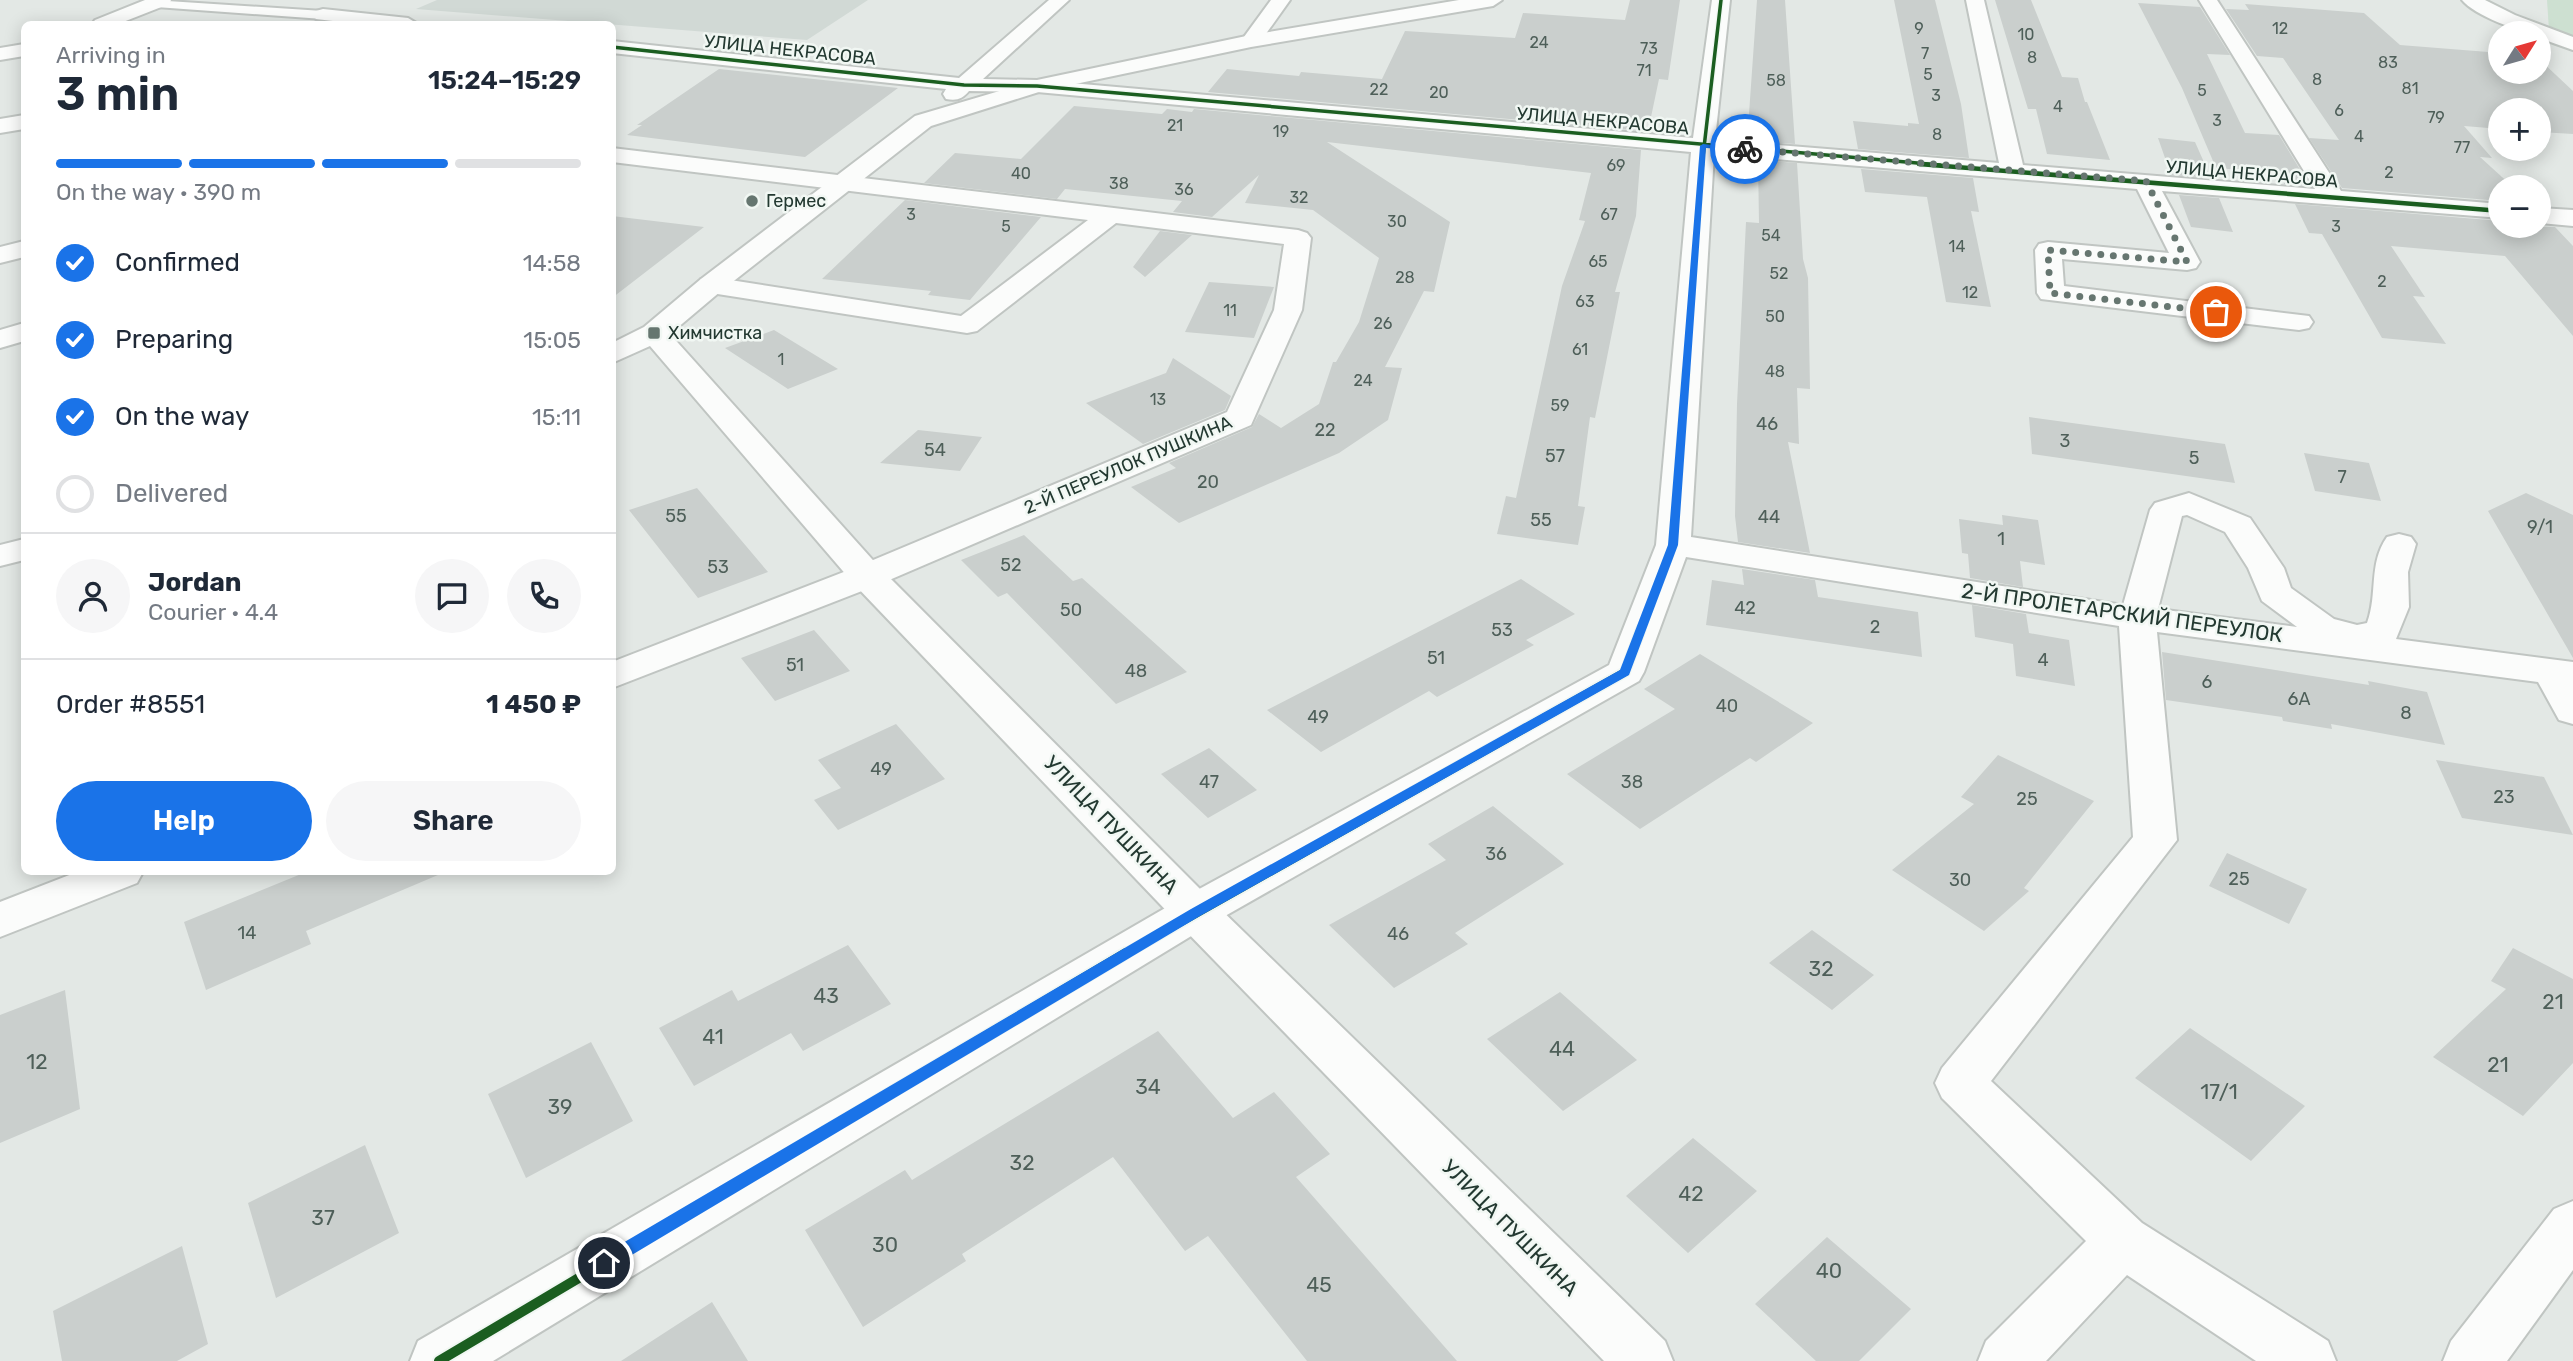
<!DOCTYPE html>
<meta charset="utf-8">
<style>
:root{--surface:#fff;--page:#f6f6f7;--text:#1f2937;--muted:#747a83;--line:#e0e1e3;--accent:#1a73e8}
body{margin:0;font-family:Rubik,sans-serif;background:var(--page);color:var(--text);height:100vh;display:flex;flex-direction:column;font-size:26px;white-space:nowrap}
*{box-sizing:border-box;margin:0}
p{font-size:23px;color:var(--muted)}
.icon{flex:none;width:38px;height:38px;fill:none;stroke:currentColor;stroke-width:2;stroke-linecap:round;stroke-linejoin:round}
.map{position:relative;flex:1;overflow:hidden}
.sheet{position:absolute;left:21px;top:21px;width:595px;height:854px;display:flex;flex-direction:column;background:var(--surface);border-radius:10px;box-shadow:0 4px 18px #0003}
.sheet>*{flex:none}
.needle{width:46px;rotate:53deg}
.buttons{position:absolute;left:2488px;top:21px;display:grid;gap:14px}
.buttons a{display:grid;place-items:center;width:63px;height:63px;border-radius:50%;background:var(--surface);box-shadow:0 4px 18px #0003;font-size:35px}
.pin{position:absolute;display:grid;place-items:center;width:60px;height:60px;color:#fff;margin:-30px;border:4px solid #fff;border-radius:50%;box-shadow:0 2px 7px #0007}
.courier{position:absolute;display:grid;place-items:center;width:70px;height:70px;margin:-35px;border:5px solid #1a73e8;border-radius:50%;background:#fff;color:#222;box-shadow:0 2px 9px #0007}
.headline em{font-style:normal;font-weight:600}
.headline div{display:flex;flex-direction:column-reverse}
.headline{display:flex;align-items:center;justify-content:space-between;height:119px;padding:0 35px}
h1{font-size:46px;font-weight:600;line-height:52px}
.bar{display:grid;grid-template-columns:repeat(4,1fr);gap:10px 7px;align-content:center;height:84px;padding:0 35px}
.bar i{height:9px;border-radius:5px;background:var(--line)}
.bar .selected{background:var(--accent)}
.bar p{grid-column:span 4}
.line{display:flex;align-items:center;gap:18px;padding:0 35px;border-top:2px solid var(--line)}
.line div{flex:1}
.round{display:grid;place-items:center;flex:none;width:74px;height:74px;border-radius:37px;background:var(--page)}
ol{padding:0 35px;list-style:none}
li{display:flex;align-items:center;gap:21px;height:77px}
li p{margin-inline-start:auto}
li .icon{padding:7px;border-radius:50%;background:var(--accent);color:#fff;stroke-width:4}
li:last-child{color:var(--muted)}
li i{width:38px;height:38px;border:4px solid var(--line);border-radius:50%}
.button{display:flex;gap:14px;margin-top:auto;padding:14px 35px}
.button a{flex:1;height:80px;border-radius:42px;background:var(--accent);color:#fff;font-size:28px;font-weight:600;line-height:80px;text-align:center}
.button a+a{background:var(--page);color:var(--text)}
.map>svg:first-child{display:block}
.built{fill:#d1d9d5}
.green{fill:#cde0d1}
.building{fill:#cacfcd}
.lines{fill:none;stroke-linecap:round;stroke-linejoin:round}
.service-casing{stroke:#c0c5c2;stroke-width:4}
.minor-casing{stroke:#c0c5c2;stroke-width:4}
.tertiary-casing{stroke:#c0c5c2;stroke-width:4}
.secondary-casing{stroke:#c0c6c2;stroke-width:4}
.service{fill:#fbfcfb;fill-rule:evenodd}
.minor{fill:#fbfcfb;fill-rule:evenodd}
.tertiary{fill:#fbfcfb;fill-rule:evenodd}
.secondary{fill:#fbfcfb;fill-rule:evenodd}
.cycleway-far4-casing{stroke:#f1f7f3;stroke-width:6}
.cycleway-far3-casing{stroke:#f1f7f3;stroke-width:7}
.cycleway-far2-casing{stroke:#f1f7f3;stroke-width:10}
.cycleway-far1-casing{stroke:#f1f7f3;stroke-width:12}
.cycleway-casing{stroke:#f1f7f3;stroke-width:14}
.cycleway-far4{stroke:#1b5e20;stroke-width:3.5}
.cycleway-far3{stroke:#1b5e20;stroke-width:4.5}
.cycleway-far2{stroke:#1b5e20;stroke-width:6}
.cycleway-far1{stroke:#1b5e20;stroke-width:8}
.cycleway{stroke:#1b5e20;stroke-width:10}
.route{fill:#1a73e8}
.done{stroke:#667670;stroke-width:7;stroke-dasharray:0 12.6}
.poi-dot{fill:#667670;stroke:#f1f7f3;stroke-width:2.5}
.labels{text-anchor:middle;stroke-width:5;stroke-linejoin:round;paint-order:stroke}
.far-number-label{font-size:16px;fill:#4e5f59}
.far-street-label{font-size:18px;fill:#233931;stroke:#f1f7f3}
.far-poi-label{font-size:18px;fill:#233931;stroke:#f1f7f3;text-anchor:start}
.number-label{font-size:18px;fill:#4e5f59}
.street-label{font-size:21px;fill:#233931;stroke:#f1f7f3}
.near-number-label{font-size:21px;fill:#4e5f59}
</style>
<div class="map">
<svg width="2573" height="1361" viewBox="0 0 2573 1361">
<rect width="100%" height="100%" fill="#e3e8e5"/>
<path class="built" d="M437 0H868L807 40 416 9Z"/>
<path class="green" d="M2547 0H2573V38L2549 30Z"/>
<path class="building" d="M1630 0H1680L1668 80 1659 79 1651 117H1644L1643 131 1208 92 1227 69 1299 76 1301 72 1382 79 1405 31 1515 38 1523 13 1625 20Z
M1757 0H1785L1795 144 1757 141V129L1748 128Z
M1894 0H1935L1961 104 1969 158 1858 149 1853 121 1908 126V123L1919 124Z
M1995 0H2031L2062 77 2078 78 2085 102H2087L2110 160 2047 154 2036 109H2028Z
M2138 3 2200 7 2230 55 2207 54 2245 133 2279 135 2310 186 2284 184 2279 173 2216 168 2182 88Z
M2245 4 2364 13 2400 45 2501 53V72H2539V59L2573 91V134L2539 132V110H2501V129L2464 126 2492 158 2480 157 2513 187H2501V201L2342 188 2309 138 2339 140 2283 58 2257 56 2226 9 2249 10Z
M719 69 842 82 898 88 805 157 627 135 642 125H637Z
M1074 106 1162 114 1167 109 1192 112 1194 109 1641 150 1636 216 1615 292H1620L1595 418 1590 417 1578 506 1585 507 1578 545 1497 534 1506 496 1516 498 1562 286 1585 221 1579 220 1591 173 1327 142 1450 222 1434 292 1424 291 1385 367 1402 368 1388 420 1339 453 1179 523 1131 487 1176 468 1169 463 1252 427 1259 414 1281 428 1319 404 1333 362H1336L1359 322 1379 258 1313 210 1245 203 1259 175 1212 217 1173 212 1182 201 1065 189 1057 199 924 183 955 153 1021 159Z
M2158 138 2195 142 2211 178 2171 175Z
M1758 160 1797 163 1803 259 1808 278 1810 389 1797 388 1799 444 1788 442 1810 553 1738 542 1735 516 1737 404 1746 222 1759 223Z
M1861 169 1973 178 1979 212 1971 211 1991 307 1946 302 1927 197 1865 192Z
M2179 195 2219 198 2233 232 2191 227Z
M905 200 1041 217 970 300 928 295 931 291 822 279Z
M2295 204 2501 221V226L2555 227 2573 246V336L2505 256 2391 246 2425 297 2413 296 2446 344 2382 338 2322 234 2309 233Z
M612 216 704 227 612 298Z
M1160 231 1192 235 1145 277 1133 267Z
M1209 282 1274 287 1254 338 1185 332Z
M774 330 838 369 788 389 725 348Z
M1173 358 1231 396 1225 410 1143 444 1086 403 1166 373Z
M2029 417 2225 444 2235 483 2032 454Z
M918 430 982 437 960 471 880 463Z
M2304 453 2369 463 2381 501 2315 491Z
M697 488 768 572 698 598 629 510Z
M2526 493 2573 515V658L2488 511Z
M2002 515 2038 520 2045 565 2020 561 2023 587 1970 578 1968 554 1962 553 1959 519 2003 525Z
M1024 535 1073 581 1082 578 1187 672 1116 704 1007 593 998 597 961 560Z
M1742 569 1815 580 1818 597 1918 612 1922 657 1706 625 1712 580 1744 585Z
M1521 579 1575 614 1526 640 1534 645 1437 697 1429 691 1321 752 1267 710Z
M1972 605 2026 614 2029 633 2069 640 2075 686 2016 676 2013 644 1975 637Z
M814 630 850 671 775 701 741 658Z
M2162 652 2369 685 2368 681 2427 692 2445 745 2331 724 2332 729 2283 721 2282 717 2166 700Z
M1700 654 1813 723 1756 762 1750 758 1640 829 1567 774 1675 709 1644 689Z
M896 724 945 779 838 830 814 800 841 788 818 760Z
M1209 748 1257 790 1208 818 1161 774Z
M1998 755 2094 801 2024 888 2029 891 1984 931 1892 870 1974 804 1961 797Z
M2436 760 2544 777 2573 835 2462 818Z
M1493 806 1564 864 1455 933 1468 944 1394 988 1329 925 1446 860 1428 844Z
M2227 853 2307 889 2289 924 2209 886Z
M306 872H445L306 931 311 944 206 990 184 922Z
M1812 930 1874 975 1832 1010 1769 963Z
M848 945 891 1004 803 1051 791 1033 694 1086 659 1028 732 990 738 1001Z
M2513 948 2573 979V1063L2523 1116 2433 1057 2506 989 2491 981Z
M65 990 80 1109 0 1143V1015Z
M1560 992 1637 1060 1563 1111 1487 1039Z
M2190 1028 2305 1106 2251 1161 2135 1078Z
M1158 1031 1233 1118 1274 1092 1330 1154 1296 1177 1457 1361H1307L1208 1236 1185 1251 1113 1157 962 1254 966 1261 863 1327 805 1230 905 1170 912 1180Z
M591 1042 633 1121 526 1178 488 1094Z
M1693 1138 1757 1191 1688 1253 1626 1196Z
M365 1145 399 1233 276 1298 248 1203Z
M1827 1237 1911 1309 1859 1361H1816L1755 1304Z
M182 1246 208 1344 177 1361H62L53 1311Z
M712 1302 748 1361H621Z"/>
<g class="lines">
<defs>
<path id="service" d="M152 0 323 11 329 15 323 19 156 7 152 6Z"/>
<path id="minor" d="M145 0H171L169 4 118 24H92L95 20Z
M1049 0H1069L983 79 1037 80 1693 138 1712 0H1730L1715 140 1999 163 1966 0H1984L2023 165 2315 189 2199 0H2217L2341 191 2501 204V218L2162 191 2200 262 2196 268 2187 270 2062 259 2064 286 2309 316 2313 322 2309 328 2299 330 2041 299 2037 293 2035 250 2039 244 2048 242 2169 253 2137 189 1714 154 1691 537 2123 605 2150 510 2155 503 2189 493 2250 518 2284 568 2291 588 2334 619 2357 625 2367 623C2378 594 2368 564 2387 537L2399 534 2411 537 2416 544 2408 572 2409 607 2396 639 2573 662V724L2559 720 2538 682 2157 632 2177 840 1991 1081 2142 1223 2328 1341 2336 1361H2256L2127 1275 2046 1361H1978L1986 1341 2086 1241 1942 1098 1935 1083 1942 1068 2133 837 2119 626 1686 557 1644 672 1639 681 1211 924 493 1361H410L418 1341 1179 900 1609 665 1656 545 1691 152 1037 92 969 91C962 99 957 101 946 99L943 94 946 89 612 53V41L959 78ZM2187 515 2225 532 2248 568 2262 601 2297 627 2158 609 2182 516Z
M1271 0H1290L1258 45H1244L1241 41Z
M323 9 408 18 418 24H358L316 19 313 15 316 11Z
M24 44V56L0 60V48Z
M24 115V129L0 133V119Z
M612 148 1298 230 1307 233 1311 238 1302 310 1251 425 880 584 612 688V662L854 568 1227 412 1274 310 1284 244 1116 223 977 331 967 333 711 293 701 291 697 285 701 279 711 277 961 316 1088 220 612 162Z
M2539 208 2573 210V226L2539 223Z
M24 241V257L0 263V247Z
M24 323V341L0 348V330Z
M77 872H143L137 883 0 937V902Z
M2573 1201V1270L2507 1361H2443L2451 1341 2554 1209Z"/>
<path id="tertiary" d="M1459 0H1502L1493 6 1251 47 1042 91 931 126 721 291 670 334 880 568 1211 900 1665 1341 1673 1361H1604L1179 924 854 584 650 346 612 363V343L644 327 701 279 915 116 1037 80 1251 35Z
M24 539V560L0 566V545Z"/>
<path id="secondary" d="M2462 0H2485L2515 15 2573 37V50L2539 38V33C2520 33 2474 15 2462 0Z"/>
</defs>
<use href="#service" class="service-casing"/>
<use href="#minor" class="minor-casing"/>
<use href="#tertiary" class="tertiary-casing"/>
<use href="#secondary" class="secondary-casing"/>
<use href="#service" class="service"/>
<use href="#minor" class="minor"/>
<use href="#tertiary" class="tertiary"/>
<use href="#secondary" class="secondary"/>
<defs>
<path id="cycleway-far4" d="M612 47 964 85 1037 86 1940 165
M1702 165 1721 0"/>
<path id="cycleway-far3" d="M1919 164 2501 211
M1686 372 1702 164"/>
<path id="cycleway-far2" d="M1641 630 1673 545 1686 370"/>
<path id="cycleway-far1" d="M1123 955 1625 672 1641 629"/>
<path id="cycleway" d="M439 1361 1126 953"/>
</defs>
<use href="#cycleway-far4" class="cycleway-far4-casing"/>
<use href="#cycleway-far3" class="cycleway-far3-casing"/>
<use href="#cycleway-far2" class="cycleway-far2-casing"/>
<use href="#cycleway-far1" class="cycleway-far1-casing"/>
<use href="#cycleway" class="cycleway-casing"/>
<use href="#cycleway-far4" class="cycleway-far4"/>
<use href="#cycleway-far3" class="cycleway-far3"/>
<use href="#cycleway-far2" class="cycleway-far2"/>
<use href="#cycleway-far1" class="cycleway-far1"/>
<use href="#cycleway" class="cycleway"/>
</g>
<path class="route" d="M1703 144 1748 149 1745 151 1706 148 1678 545 1629 675 1200 916 610 1268 604 1270 599 1268 596 1263 599 1257 1191 909 1620 670 1668 545 1700 146Z"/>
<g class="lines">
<path class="done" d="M1745 149 2146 181 2187 262 2048 250 2050 293 2216 312"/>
</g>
<g class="poi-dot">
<circle cx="752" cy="201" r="7"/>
<rect x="647" y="326" width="14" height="14" rx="3.5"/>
</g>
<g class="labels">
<g class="far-number-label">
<text x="1919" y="34">9</text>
<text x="2280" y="34">12</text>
<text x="2026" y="40">10</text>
<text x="1539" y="48">24</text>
<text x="1649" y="54">73</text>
<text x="1925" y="59">7</text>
<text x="2032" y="63">8</text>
<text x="2388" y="68">83</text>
<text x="1644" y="76">71</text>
<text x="1928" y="80">5</text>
<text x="2317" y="85">8</text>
<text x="1776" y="86">58</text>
<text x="2410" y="94">81</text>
<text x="1379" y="95">22</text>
<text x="2202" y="96">5</text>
<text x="1439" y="98">20</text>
<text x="1936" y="101">3</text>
<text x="2058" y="112">4</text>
<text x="2339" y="116">6</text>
<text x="2436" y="123">79</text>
<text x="2217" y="126">3</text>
<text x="1175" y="131">21</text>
<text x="1281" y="137">19</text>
<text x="1937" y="140">8</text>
<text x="2359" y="142">4</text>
<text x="2462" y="153">77</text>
<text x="1616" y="171">69</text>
<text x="2389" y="178">2</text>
<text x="1021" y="179">40</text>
<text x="1119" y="189">38</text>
<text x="1184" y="195">36</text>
<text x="1299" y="203">32</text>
<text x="911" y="220">3</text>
<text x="1609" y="220">67</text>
<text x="1397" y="227">30</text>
<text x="1006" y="232">5</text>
<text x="2336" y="232">3</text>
<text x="1771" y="241">54</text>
<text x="1957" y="252">14</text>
<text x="1598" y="267">65</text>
<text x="1779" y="279">52</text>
<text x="1405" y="283">28</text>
<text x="2382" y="287">2</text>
<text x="1970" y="298">12</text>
<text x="1585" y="307">63</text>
<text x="1230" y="316">11</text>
<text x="1775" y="322">50</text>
<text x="1383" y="329">26</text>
<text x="1580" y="355">61</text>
<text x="781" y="365">1</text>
<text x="1775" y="377">48</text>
<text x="1363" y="386">24</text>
<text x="1158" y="405">13</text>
<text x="1560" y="411">59</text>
</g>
<g class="far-street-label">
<text transform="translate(790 50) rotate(6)" y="6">УЛИЦА НЕКРАСОВА</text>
<text transform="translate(1603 121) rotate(5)" y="6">УЛИЦА НЕКРАСОВА</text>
<text transform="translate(2252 174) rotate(5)" y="6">УЛИЦА НЕКРАСОВА</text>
<text transform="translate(1128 465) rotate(-23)" y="6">2-Й ПЕРЕУЛОК ПУШКИНА</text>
</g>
<g class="far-poi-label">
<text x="766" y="207">Гермес</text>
<text x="668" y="339">Химчистка</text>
</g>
<g class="number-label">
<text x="1767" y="430">46</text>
<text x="1325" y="436">22</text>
<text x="2065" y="447">3</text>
<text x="935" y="456">54</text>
<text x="1555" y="462">57</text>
<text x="2194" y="464">5</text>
<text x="2342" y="483">7</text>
<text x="1208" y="488">20</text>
<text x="676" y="522">55</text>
<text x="1769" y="523">44</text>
<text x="1541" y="526">55</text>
<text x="2540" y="533">9/1</text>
<text x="2001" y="545">1</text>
<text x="1011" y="571">52</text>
<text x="718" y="573">53</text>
<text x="1745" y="614">42</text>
<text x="1071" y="616">50</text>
<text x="1875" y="633">2</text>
<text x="1502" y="636">53</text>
<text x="1436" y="664">51</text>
<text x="2043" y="666">4</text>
<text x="795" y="671">51</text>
<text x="1136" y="677">48</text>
<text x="2207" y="688">6</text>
<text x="2299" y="705">6А</text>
<text x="1727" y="712">40</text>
<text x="2406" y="719">8</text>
<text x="1318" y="723">49</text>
<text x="881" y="775">49</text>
<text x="1209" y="788">47</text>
<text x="1632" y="788">38</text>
<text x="2504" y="803">23</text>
<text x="2027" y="805">25</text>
<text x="1496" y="860">36</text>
<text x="2239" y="885">25</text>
<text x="1960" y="886">30</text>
<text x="247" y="939">14</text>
<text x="1398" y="940">46</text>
</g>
<g class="street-label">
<text transform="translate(2122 613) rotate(8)" y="7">2-Й ПРОЛЕТАРСКИЙ ПЕРЕУЛОК</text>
<text transform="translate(1111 825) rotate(46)" y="7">УЛИЦА ПУШКИНА</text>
<text transform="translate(1510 1228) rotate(45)" y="7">УЛИЦА ПУШКИНА</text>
</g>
<g class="near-number-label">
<text x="1821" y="976">32</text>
<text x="826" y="1003">43</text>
<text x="2553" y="1009">21</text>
<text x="713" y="1044">41</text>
<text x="1562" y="1056">44</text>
<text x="37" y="1069">12</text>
<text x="2498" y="1072">21</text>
<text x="1148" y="1094">34</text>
<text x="2219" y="1099">17/1</text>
<text x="560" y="1114">39</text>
<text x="1022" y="1170">32</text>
<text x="1691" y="1201">42</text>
<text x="323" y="1225">37</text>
<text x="885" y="1252">30</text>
<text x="1829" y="1278">40</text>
<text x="1319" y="1292">45</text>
</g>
</g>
</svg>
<div class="buttons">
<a><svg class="needle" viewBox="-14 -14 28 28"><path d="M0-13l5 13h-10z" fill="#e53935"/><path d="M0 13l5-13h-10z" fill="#747a83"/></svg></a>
<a>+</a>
<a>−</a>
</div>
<div class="pin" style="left:2216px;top:312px;background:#ea580c"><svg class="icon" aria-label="bag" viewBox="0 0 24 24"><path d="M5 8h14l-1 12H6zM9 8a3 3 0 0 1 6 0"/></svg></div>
<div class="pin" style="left:604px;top:1263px;background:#1f2937"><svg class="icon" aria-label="home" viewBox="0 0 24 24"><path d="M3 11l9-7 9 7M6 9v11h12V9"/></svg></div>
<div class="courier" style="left:1745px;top:149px"><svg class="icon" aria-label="bike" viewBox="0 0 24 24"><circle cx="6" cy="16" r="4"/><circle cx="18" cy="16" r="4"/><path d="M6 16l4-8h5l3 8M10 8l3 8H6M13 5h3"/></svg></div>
<section class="sheet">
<div class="headline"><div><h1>3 min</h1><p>Arriving in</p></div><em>15:24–15:29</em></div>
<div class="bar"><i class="selected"></i><i class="selected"></i><i class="selected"></i><i></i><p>On the way · 390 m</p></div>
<ol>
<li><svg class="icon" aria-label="check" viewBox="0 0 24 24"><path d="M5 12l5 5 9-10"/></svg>Confirmed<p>14:58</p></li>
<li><svg class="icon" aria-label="check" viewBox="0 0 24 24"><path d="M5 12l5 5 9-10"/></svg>Preparing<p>15:05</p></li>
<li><svg class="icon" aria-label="check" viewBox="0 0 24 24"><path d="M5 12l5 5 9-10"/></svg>On the way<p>15:11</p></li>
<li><i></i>Delivered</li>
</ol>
<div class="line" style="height:126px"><a class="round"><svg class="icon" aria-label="person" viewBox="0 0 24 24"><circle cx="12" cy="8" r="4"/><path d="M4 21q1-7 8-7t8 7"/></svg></a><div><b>Jordan</b><p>Courier · 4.4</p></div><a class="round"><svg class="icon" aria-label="chat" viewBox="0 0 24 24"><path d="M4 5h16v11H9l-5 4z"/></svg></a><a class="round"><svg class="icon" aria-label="phone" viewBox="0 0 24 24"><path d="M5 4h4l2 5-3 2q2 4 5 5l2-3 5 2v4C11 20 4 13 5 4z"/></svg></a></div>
<div class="line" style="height:91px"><div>Order #8551</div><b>1 450 ₽</b></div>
<div class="button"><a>Help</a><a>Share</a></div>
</section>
</div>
